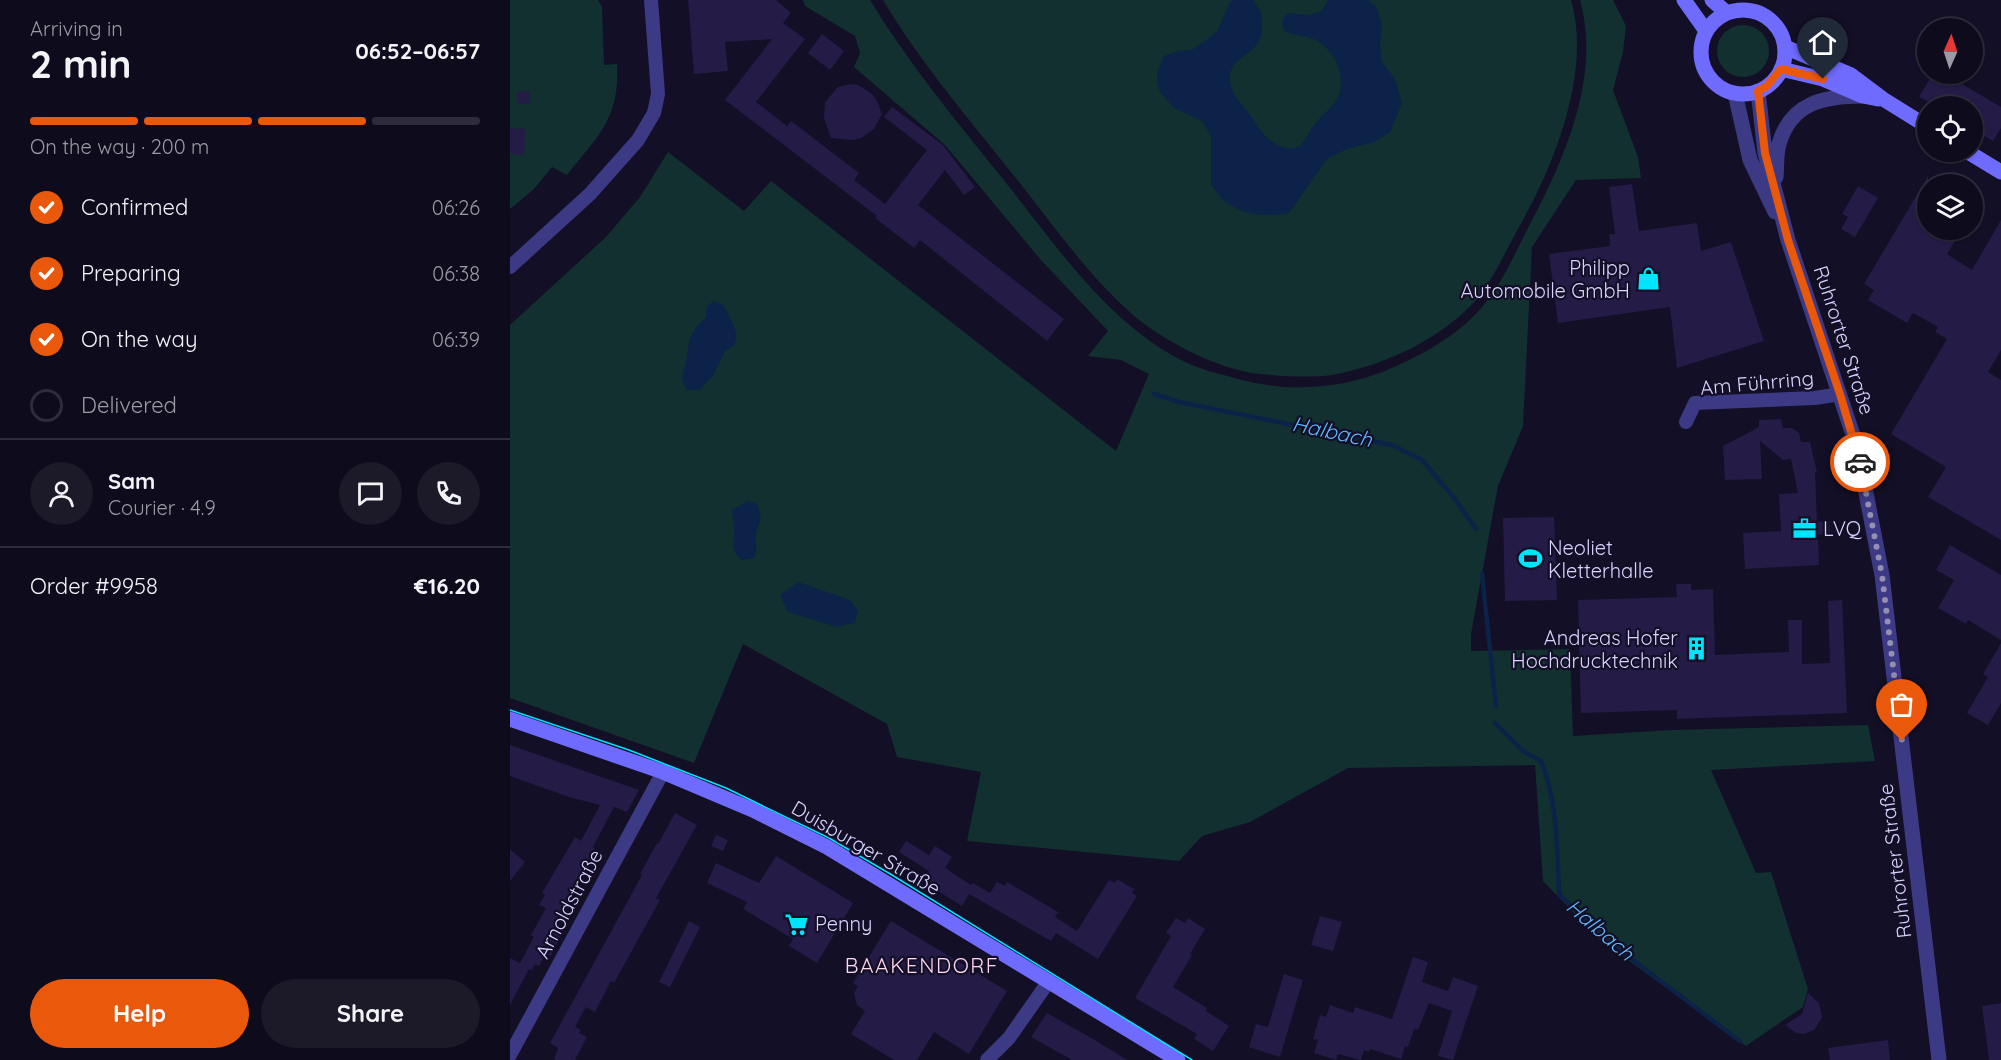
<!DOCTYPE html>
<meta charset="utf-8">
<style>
:root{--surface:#0e0b1c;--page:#1c1929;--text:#f1f3f6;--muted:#9b9ba3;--line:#2e2b3b;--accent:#ea580c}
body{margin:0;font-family:Quicksand,sans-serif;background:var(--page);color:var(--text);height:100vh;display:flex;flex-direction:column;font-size:22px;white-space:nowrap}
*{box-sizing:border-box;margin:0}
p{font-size:20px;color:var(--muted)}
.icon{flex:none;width:33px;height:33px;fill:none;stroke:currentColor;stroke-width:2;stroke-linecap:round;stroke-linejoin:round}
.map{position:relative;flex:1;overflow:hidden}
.sheet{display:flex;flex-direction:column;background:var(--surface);width:510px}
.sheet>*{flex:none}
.needle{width:39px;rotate:3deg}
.fabs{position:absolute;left:1407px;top:18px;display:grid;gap:12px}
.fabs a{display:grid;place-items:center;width:66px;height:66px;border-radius:50%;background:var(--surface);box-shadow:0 2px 4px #0004,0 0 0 2px var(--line);font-size:30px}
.pin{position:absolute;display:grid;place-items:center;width:51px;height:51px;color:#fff;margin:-62px -26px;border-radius:50% 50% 50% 0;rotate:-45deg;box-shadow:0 0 6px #0007}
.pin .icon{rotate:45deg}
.courier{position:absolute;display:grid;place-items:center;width:60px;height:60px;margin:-30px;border:4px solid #ea580c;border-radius:50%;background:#fff;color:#222;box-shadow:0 2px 8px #0007}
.overview em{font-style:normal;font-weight:800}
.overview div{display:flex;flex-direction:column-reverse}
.overview{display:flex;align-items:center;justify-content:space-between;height:102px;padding:0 30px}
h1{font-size:39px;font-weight:800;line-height:45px}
.bar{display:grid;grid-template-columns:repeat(4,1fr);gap:9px 6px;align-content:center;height:72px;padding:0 30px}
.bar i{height:8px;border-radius:4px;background:var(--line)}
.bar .on{background:var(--accent)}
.bar p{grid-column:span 4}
.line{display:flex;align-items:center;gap:15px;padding:0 30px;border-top:2px solid var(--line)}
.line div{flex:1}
.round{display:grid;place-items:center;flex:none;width:63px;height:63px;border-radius:32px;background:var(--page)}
ol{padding:0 30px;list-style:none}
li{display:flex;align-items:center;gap:18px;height:66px}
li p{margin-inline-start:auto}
li .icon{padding:6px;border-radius:50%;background:var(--accent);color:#fff;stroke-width:4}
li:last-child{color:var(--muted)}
li i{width:33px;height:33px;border:3px solid var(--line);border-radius:50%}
.button{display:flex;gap:12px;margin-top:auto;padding:12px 30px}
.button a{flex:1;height:69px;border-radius:36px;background:var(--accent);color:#fff;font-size:24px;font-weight:800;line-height:69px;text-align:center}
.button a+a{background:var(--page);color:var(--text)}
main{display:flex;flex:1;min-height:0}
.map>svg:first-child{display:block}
.green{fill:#12302f}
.water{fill:#0c2248}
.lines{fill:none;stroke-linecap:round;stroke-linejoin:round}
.stream{stroke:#0c2248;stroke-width:4.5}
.building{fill:#241b47}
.minor{stroke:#3d3a85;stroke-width:14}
.tertiary{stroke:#3d3a85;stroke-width:15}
.secondary{stroke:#6f6bff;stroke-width:15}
.tram{stroke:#00e5ff;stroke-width:1.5}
.done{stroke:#948fb3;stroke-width:6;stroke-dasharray:0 10.8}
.route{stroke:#ea580c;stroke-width:8}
.labels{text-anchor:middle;stroke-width:4.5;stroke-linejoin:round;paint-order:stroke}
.poi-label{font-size:20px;fill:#d9d4ff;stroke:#130f26;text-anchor:start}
.street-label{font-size:20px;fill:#d9d4ff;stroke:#130f26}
.water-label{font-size:21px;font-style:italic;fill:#62b6ff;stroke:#130f26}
.neighbourhood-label{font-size:21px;letter-spacing:1.5px;fill:#ffd6f0;stroke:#130f26}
</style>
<main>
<section class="sheet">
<div class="overview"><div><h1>2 min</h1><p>Arriving in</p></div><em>06:52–06:57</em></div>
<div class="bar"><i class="on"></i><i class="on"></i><i class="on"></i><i></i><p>On the way · 200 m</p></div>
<ol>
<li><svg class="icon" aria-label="check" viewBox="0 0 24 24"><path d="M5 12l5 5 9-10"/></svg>Confirmed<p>06:26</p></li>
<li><svg class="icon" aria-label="check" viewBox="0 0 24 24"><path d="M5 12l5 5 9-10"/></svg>Preparing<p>06:38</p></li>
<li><svg class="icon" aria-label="check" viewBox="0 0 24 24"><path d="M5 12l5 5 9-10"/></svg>On the way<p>06:39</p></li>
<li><i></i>Delivered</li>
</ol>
<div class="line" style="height:108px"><a class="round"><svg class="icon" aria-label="person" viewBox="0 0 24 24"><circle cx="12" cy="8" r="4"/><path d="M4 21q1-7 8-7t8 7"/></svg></a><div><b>Sam</b><p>Courier · 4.9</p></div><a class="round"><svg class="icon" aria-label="chat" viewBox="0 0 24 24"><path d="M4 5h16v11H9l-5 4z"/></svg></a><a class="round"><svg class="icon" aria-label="phone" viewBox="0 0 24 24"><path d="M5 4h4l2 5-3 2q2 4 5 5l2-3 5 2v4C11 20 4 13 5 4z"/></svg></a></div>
<div class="line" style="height:78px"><div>Order #9958</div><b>€16.20</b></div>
<div class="button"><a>Help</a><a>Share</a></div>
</section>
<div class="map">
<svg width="1491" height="1060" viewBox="0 0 1491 1060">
<rect width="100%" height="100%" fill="#130f26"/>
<path class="green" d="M0 0H88L92 7 94 65 107 64C110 118 89 135 57 175L42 167 24 189 0 209Z
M293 0H360C399 64 446 121 493 179 545 244 593 317 667 358 687 369 710 374 732 380 778 392 828 389 872 372 907 358 947 337 972 307 990 286 1003 258 1015 234 1052 164 1092 80 1070 0H1103L1116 26 1113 52 1103 90 1128 157 1131 178 1066 180 1022 247 1013 426 988 486 961 634V651L1060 649 1063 736 1162 730 1358 725 1365 761 1201 770 1246 873 1261 872 1298 989 1293 1007 1236 1046 1089 939 1033 881 1025 765 838 768 740 822 692 836 669 861 457 841 471 772 387 757 377 724 233 644 184 763 0 698V325L96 237 130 197 158 152 234 211 261 181 606 451 639 374 611 360 578 356 598 331 530 259 435 145 344 67 350 53 345 36 295 6Z
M373 0H1061C1082 71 1044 166 1009 227 998 247 981 283 967 299 930 340 875 365 822 375 802 378 770 376 750 374 710 370 660 344 629 320 582 281 547 230 509 182 462 123 412 65 373 0Z
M1207 51a26 26 0 1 1 52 0a26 26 0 1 1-52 0Z"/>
<path class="water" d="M725 0H743L752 14C752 22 753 34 749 41 741 56 718 60 720 80 721 95 732 104 740 115 750 129 761 149 782 148 794 147 797 135 803 126 810 117 821 109 827 99 838 78 825 51 806 40 801 37 784 35 775 32L772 24 774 17 779 13 798 15 812 11 818 0H858L867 8 872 25 870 47 872 62 885 79 892 103 880 132 865 142 837 149 817 159 779 213C758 217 736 216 717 203 711 199 706 191 701 185V136L692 121 664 108 650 92 647 83V71L654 56 668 51 682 50 707 32 720 2Z
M203 301 212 304 218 313 226 332V340L224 346 215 351 203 376 189 390H177L172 379C173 371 176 363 177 355 180 337 180 331 196 318V308Z
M237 501 247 504C254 522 249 519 246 534 245 543 249 550 244 558L232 560C219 551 225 539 224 526 224 521 222 516 222 510Z
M288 582 340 600 348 611 345 623 327 627 278 612 270 595Z"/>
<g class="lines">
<path class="stream" d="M644 394 669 402 882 445 912 460 945 499 966 529
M972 574 986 707
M985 723 1014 752 1031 761C1048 802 1047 850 1049 894L1095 939 1230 1041"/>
</g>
<path class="building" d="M178 0H266L281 13 273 23 295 39 246 102 277 126 281 121 349 173 344 180 375 204 417 150 374 117 382 107 433 145 465 187 454 195 435 170 408 205 554 319 537 341 410 240 404 248 365 218 367 216 215 100 262 39 215 42 218 71 184 74Z
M312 34 334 51 320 70 298 53Z
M1423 74H1435L1491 107V128L1483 141 1462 129V106H1426L1409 97Z
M340 84 348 85 361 93 366 99 372 114 364 129 351 138 343 140 321 138 314 118 315 102 328 87Z
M19 91 20 103 8 104 7 92Z
M0 128 16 129 14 156 0 153Z
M1418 176V230H1452L1437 254 1462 270 1491 220V350L1478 372 1491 380V540L1418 497 1436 467 1381 434 1437 339 1425 332 1428 327 1403 313 1397 323 1358 300 1364 290 1354 284Z
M1122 184 1129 231 1187 223 1191 251 1221 242 1254 341 1167 368 1160 307 1048 323 1039 254 1100 246 1099 234H1105L1099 187Z
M1348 186 1368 198 1345 237 1331 229 1338 217 1332 214Z
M1271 419 1273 428H1282L1289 433 1291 442H1300L1307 472H1305L1307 522 1319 521 1320 534 1308 535 1309 565 1235 569 1233 533 1271 531 1269 494 1288 493 1281 459 1273 460 1250 441 1252 479 1215 480 1213 446 1249 427V420Z
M1044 517 1047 600 995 601 993 518Z
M1440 545 1491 575V640L1458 620 1456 624 1428 608 1444 580 1426 570Z
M1166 584H1181V590L1203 589 1205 655 1279 652 1278 620H1292V664L1320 663 1318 601 1332 600 1337 713 1167 719V710L1071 713 1068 600 1167 597Z
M1491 643V703L1478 725 1457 713 1478 677 1473 674Z
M0 745 129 790 117 812 104 807 83 847 85 849 58 900 61 901 45 929 52 933 41 956 36 953 29 966 25 964 22 970 19 969 0 1005V958L10 963 24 937 21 935 36 908 29 905 35 895 32 893 65 837 71 841 90 805 59 797 0 776Z
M165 813 187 825 146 898 150 900 104 983 101 981 85 1012 76 1007 65 1027 71 1030 69 1033 77 1037 65 1060H44L48 1048 40 1043 132 875 130 874 147 843 148 844Z
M206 835 218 840 213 851 201 846Z
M396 841 419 855 425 846 442 857 435 868 461 885 463 883 480 893 487 882 495 886 497 882 548 912 545 917 567 931 599 880 605 883 607 879 624 889 622 893 627 896 588 959 546 933 541 941 459 894 452 906 439 898 412 881 419 871 389 852Z
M0 849 15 862 0 881Z
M266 856 343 903 307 963 279 946 283 939 233 909 237 902 197 883 206 863 249 883Z
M810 916 832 922 823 951 801 945Z
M666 918 675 923 678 918 695 929 680 954 682 955 663 987 697 1008 696 1011 719 1026 703 1051 684 1039 687 1034 625 998 661 936 656 933Z
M179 921 190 927 160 987 149 982Z
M381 921 497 991 459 1054 424 1032 407 1060H384L341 1034 355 1011 347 1005 344 993 348 986 343 983Z
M903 957 918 962 912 982 938 991 943 977 968 986 943 1060 928 1056 942 1011 919 1003 908 1030 904 1029 898 1047 895 1046 891 1059 860 1049 859 1052 854 1050 851 1060 828 1054 826 1060 804 1053 808 1040 803 1039 810 1015 816 1017 820 1005 843 1013 845 1007 882 1019Z
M774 974 793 980 770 1057 739 1047 746 1024 758 1027Z
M1298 993 1309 1003 1312 1018 1304 1030 1294 1034 1286 1033 1275 1025 1292 1014Z
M1491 1003V1060H1479L1472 1006Z
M537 1013 583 1039 617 1060H562L521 1037Z
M1378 1040 1380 1060H1320L1318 1048Z"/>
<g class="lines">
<path class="minor" d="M0 267 80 194 128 140 144 113 148 94 141 0
M1176 422 1185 403 1305 398 1330 394
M0 1055 153 772
M477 1060 499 1038 539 981"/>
<path class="tertiary" d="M1248 91 1255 153 1278 240 1347 447 1372 575 1429 1060
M1225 93 1240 160 1265 212
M1266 177C1267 167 1266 154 1269 144 1281 102 1315 96 1353 96"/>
<path class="secondary" d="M1174 0 1196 31
M1202 0 1217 13
M1191 52a42 42 0 1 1 84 0a42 42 0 1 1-84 0Z
M1275 47 1341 75 1373 99 1418 127
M1271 69 1313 79 1353 96 1368 99
M1458 152 1491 172
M0 719 153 772 243 810 317 847 668 1060"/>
<path class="tram" d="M0 710 119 750 216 788 319 838 382 875 682 1060"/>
</g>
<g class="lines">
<path class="done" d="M1350 462 1372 575 1392 741"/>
<path class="route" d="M1313 79 1271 69 1257 86 1248 91 1255 153 1278 240 1330 394 1350 462"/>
</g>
<defs>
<symbol id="shop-bare" viewBox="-9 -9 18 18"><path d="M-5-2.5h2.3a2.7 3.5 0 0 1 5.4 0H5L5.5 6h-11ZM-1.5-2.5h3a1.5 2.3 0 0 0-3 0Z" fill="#00e5ff" stroke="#130f26" stroke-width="2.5" paint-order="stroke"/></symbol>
<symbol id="office-bare" viewBox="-9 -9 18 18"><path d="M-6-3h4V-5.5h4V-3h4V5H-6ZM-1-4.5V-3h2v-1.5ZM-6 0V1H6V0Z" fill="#00e5ff" stroke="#130f26" stroke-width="2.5" paint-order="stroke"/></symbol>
<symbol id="stadium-bare" viewBox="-9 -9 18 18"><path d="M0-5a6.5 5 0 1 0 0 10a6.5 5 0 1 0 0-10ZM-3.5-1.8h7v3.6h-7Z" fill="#00e5ff" stroke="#130f26" stroke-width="2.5" paint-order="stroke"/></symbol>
<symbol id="building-bare" viewBox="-9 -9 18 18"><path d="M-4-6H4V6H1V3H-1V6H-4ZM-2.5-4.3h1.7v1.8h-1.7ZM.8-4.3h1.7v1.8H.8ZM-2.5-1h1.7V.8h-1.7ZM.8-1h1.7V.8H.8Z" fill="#00e5ff" stroke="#130f26" stroke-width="2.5" paint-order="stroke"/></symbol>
<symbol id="supermarket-bare" viewBox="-9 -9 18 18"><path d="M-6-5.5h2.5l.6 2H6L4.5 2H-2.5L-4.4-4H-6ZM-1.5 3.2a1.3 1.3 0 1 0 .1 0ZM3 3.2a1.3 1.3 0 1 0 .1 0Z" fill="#00e5ff" stroke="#130f26" stroke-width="2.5" paint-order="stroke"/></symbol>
</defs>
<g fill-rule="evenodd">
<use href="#shop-bare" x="1122" y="262" width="33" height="33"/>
<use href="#office-bare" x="1278" y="512" width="33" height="33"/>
<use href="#stadium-bare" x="1004" y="542" width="33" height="33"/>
<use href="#building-bare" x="1170" y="632" width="33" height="33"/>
<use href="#supermarket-bare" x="270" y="908" width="33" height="33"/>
</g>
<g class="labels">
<g class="poi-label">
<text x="1120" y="275" text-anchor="end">Philipp<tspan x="1120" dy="23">Automobile GmbH</tspan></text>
<text x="1313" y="536">LVQ</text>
<text x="1038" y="555">Neoliet<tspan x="1038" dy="23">Kletterhalle</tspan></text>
<text x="1168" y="645" text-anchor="end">Andreas Hofer<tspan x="1168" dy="23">Hochdrucktechnik</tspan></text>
<text x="305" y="931">Penny</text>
</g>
<g class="street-label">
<text transform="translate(1334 340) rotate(72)" y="7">Ruhrorter Straße</text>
<text transform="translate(1247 383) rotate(-5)" y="7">Am Führring</text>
<text transform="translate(356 848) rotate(30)" y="7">Duisburger Straße</text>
<text transform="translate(1385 861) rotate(-97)" y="7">Ruhrorter Straße</text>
<text transform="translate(59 904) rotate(-62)" y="7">Arnoldstraße</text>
</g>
<g class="water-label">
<text transform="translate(822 432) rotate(12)" y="7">Halbach</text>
<text transform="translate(1090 930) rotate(41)" y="7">Halbach</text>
</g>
<g class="neighbourhood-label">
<text x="412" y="973">BAAKENDORF</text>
</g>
</g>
</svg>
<div class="fabs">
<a><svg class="needle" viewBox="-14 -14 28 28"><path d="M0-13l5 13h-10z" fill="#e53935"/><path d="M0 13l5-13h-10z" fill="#9b9ba3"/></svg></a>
<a><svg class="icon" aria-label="locate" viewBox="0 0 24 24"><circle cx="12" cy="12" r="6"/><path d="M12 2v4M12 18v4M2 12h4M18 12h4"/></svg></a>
<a><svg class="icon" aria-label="layers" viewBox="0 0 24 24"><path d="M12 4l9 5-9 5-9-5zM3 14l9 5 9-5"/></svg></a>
</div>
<div class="pin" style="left:1392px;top:741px;background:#ea580c"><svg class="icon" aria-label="bag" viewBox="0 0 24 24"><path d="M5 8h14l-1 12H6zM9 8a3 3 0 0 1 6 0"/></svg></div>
<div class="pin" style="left:1313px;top:79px;background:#1f2937"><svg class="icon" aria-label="home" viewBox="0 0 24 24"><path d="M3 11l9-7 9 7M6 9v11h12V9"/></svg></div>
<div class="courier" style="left:1350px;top:462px"><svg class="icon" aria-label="car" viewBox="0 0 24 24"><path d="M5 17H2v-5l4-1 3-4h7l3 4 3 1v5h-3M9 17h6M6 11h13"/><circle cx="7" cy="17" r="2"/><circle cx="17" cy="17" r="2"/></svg></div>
</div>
</main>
